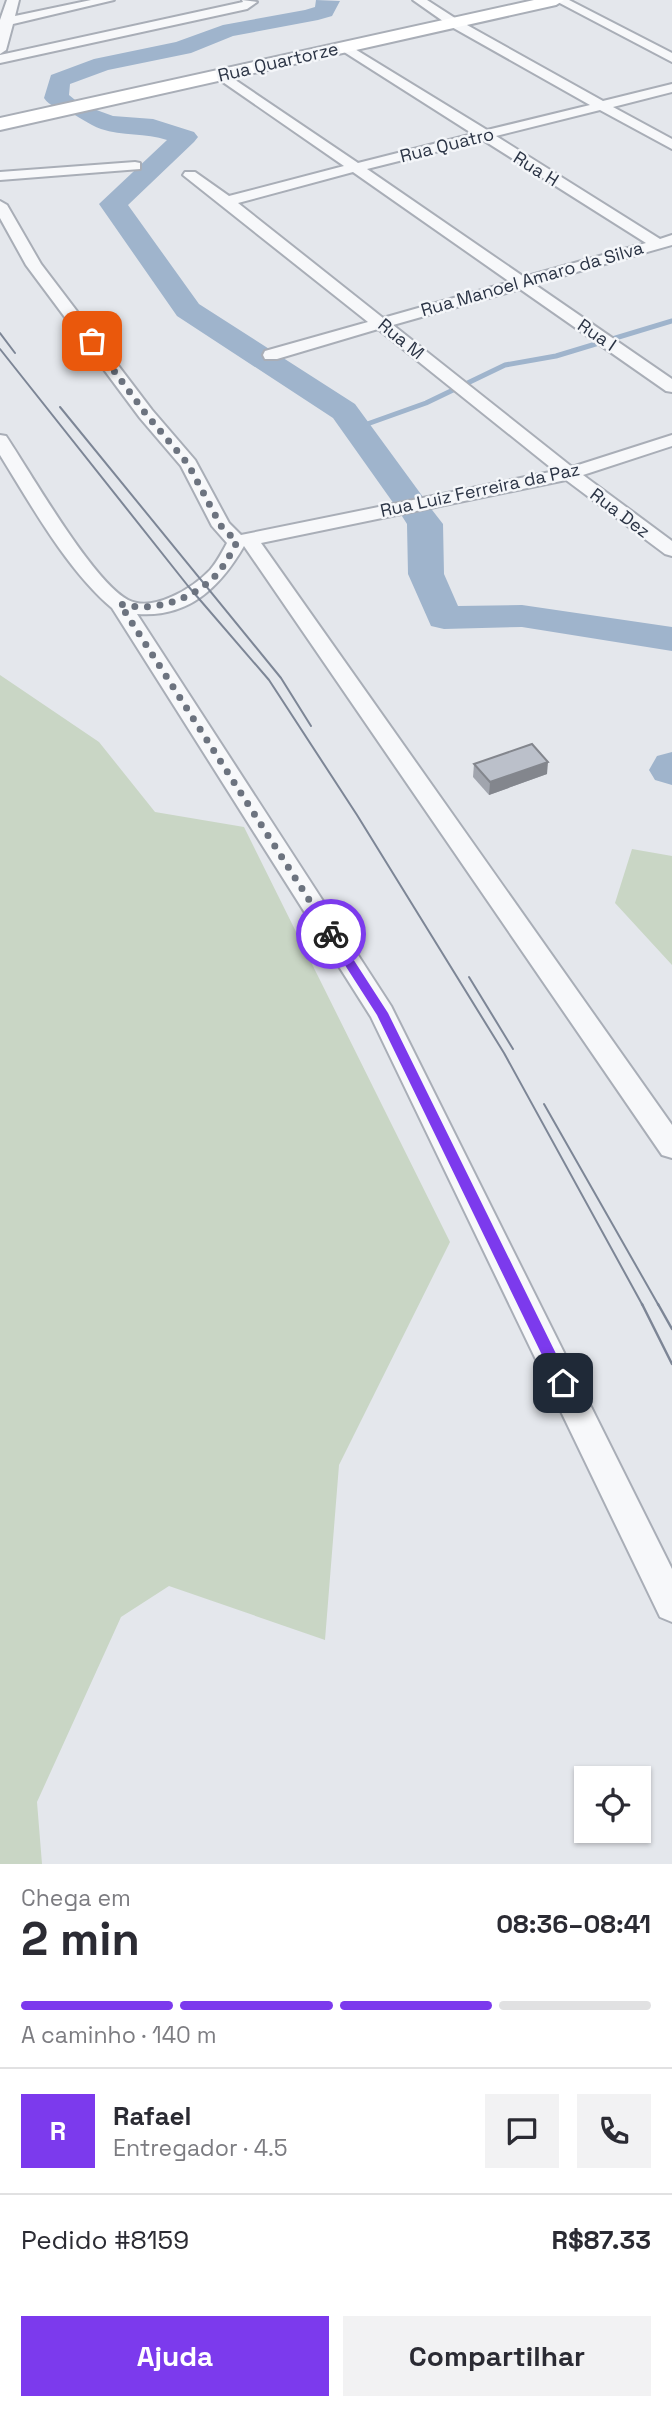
<!DOCTYPE html>
<html lang="pt">
<meta charset="utf-8">
<style>
:root{--surface:#fff;--page:#f2f2f3;--text:#2b2b33;--muted:#7c7c81;--line:#e1e1e2;--accent:#7c3aed}
body{margin:0;font-family:"Space Grotesk",sans-serif;background:var(--page);color:var(--text);height:100vh;display:flex;flex-direction:column;font-size:26px;white-space:nowrap}
*{box-sizing:border-box;margin:0}
p{font-size:23px;color:var(--muted)}
.icon{flex:none;width:38px;height:38px;fill:none;stroke:currentColor;stroke-width:2;stroke-linecap:round;stroke-linejoin:round}
.map{position:relative;height:1864px;overflow:hidden}
.drawer{display:flex;flex-direction:column;background:var(--surface);flex:1}
.drawer>*{flex:none}
.fabs{position:absolute;left:574px;top:1766px;display:grid;gap:14px}
.fabs a{display:grid;place-items:center;width:77px;height:77px;border-radius:0px;background:var(--surface);box-shadow:0 2px 5px #0004;font-size:35px}
.pin{position:absolute;display:grid;place-items:center;width:60px;height:60px;color:#fff;margin:-30px;border-radius:14px;box-shadow:0 4px 10px #0006}
.courier{position:absolute;display:grid;place-items:center;width:70px;height:70px;margin:-35px;border:5px solid #7c3aed;border-radius:50%;background:#fff;color:#222;box-shadow:0 2px 9px #0007}
.headline em{font-style:normal;font-weight:600}
.headline div{display:flex;flex-direction:column-reverse}
.headline{display:flex;align-items:center;justify-content:space-between;height:119px;padding:0 21px}
h1{font-size:46px;font-weight:600;line-height:52px}
.bar{display:grid;grid-template-columns:repeat(4,1fr);gap:10px 7px;align-content:center;height:84px;padding:0 21px}
.bar i{height:9px;border-radius:5px;background:var(--line)}
.bar .on{background:var(--accent)}
.bar p{grid-column:span 4}
.line{display:flex;align-items:center;gap:18px;padding:0 21px;border-top:2px solid var(--line)}
.line div{flex:1}
.round{display:grid;place-items:center;flex:none;width:74px;height:74px;border-radius:0px;background:var(--page)}
.primary-button{display:flex;gap:14px;margin-top:auto;padding:14px 21px}
.primary-button a{flex:1;height:80px;border-radius:0px;background:var(--accent);color:#fff;font-size:28px;font-weight:600;line-height:80px;text-align:center}
.primary-button a+a{background:var(--page);color:var(--text)}
.map>svg:first-child{display:block}
.green{fill:#c9d6c5}
.lines{fill:none;stroke-linecap:round;stroke-linejoin:round}
.stream{stroke:#9fb4cc;stroke-width:5}
.river{fill:#9fb4cc;fill-rule:evenodd}
.street-casing{stroke:#a9aeb7;stroke-width:4}
.secondary-casing{stroke:#a9aeb7;stroke-width:4}
.street{fill:#f7f8fa;fill-rule:evenodd}
.secondary{fill:#fff;fill-rule:evenodd}
.tram-far1{stroke:#7d8696;stroke-width:2}
.tram{stroke:#7d8696;stroke-width:2.5}
.wall{fill:#a1a5ae}
.shaded-wall{fill:#83868d}
.building{fill:#bbc0ca;stroke:#83868d;stroke-width:2}
.route{fill:#7c3aed}
.done{stroke:#6c737f;stroke-width:7;stroke-dasharray:0 12.6}
.labels{text-anchor:middle;stroke-width:5;stroke-linejoin:round;paint-order:stroke}
.far-street-label{font-size:18px;fill:#2b3445;stroke:#f4f6f9}
</style>
<div class="map">
<svg width="672" height="1864" viewBox="0 0 672 1864">
<rect width="100%" height="100%" fill="#e4e7ec"/>
<path class="green" d="M0 675 99 742 155 812 244 827 450 1242 339 1465 325 1640 169 1586 121 1617 37 1802 42 1864H0Z
M632 849 672 856V965L615 903Z"/>
<g class="lines">
<path class="stream" d="M356 428 426 403 505 365 556 356 672 321"/>
<path class="river" d="M316 0 340 1 332 16 318 20 233 36 191 53 108 70 70 84 69 95 80 104 113 116 153 119 194 132 198 137 194 142 128 205 199 304 355 404 423 497 419 503 429 506 443 524 444 574 458 606 522 605 672 627V651L522 627 444 629 431 626 408 574 407 524 400 513 404 507 394 504 333 418 177 316 99 204 167 140C146 133 122 136 101 129 89 125 77 115 67 111 58 107 50 107 44 98L51 75 94 59 176 42 223 25 305 10 315 7Z
M672 752V785L655 780 649 770 657 756Z"/>
<defs>
<path id="street" d="M7 0H19L15 16 91 0H114L13 24 6 50 0 54V20Z
M242 0 257 2 247 9 0 63V55L243 2Z
M413 0H427L458 20 603 101 672 84V92L613 107 672 139V149L600 110 496 136 660 239 672 235V245L534 284 672 379V392L666 391 520 289 393 325 572 467 672 435V446L583 475 672 541V556L665 554 566 480 261 543 672 1125V1158L662 1155 244 546C220 587 189 618 137 614L391 1006 672 1569V1622L660 1617 371 1017 112 608C67 570 31 505 0 455V435L6 436C31 473 92 581 128 600 153 613 193 588 210 570 217 562 222 552 227 543L212 526 181 466 140 418 26 265 0 218V201L7 205 41 264 152 410 195 460 229 523 241 535 555 471 378 329 277 359H265L263 355 265 351 368 322 183 175 185 172H195L229 196 344 166 217 78V72L222 71 358 163 473 134 341 50V44L345 43 487 130 590 105 450 26ZM483 140 646 243 524 277 367 169ZM353 172 510 282 383 318 238 203Z
M554 0H569L672 53V62Z
M135 162 140 163V169L0 180V172Z"/>
<path id="secondary" d="M534 0H564L556 5 0 130V118Z"/>
</defs>
<use href="#street" class="street-casing"/>
<use href="#secondary" class="secondary-casing"/>
<use href="#street" class="street"/>
<use href="#secondary" class="secondary"/>
<path class="tram-far1" d="M0 333 15 353
M0 349 188 586 269 680 357 815 504 1053 643 1306
M60 407 281 678 311 726
M469 977 513 1049
M544 1104 659 1306"/>
<path class="tram" d="M642 1304 672 1364
M658 1304 672 1329"/>
</g>
<path class="wall" d="M474 764 547 774 489 795 473 777Z"/>
<path class="shaded-wall" d="M548 762 547 774 489 795 490 782Z"/>
<path class="building" d="M532 744 548 762 490 782 474 764Z"/>
<path class="route" d="M331 929 335 931 388 1013 568 1378V1388H558L377 1015 325 934Z"/>
<g class="lines">
<path class="done" d="M92 341 146 414 188 464 221 526 237 542C231 553 225 565 216 575 193 600 152 613 120 604L331 934"/>
</g>
<g class="labels">
<g class="far-street-label">
<text transform="translate(278 62) rotate(-13)" y="6">Rua Quartorze</text>
<text transform="translate(447 145) rotate(-14)" y="6">Rua Quatro</text>
<text transform="translate(536 169) rotate(32)" y="6">Rua H</text>
<text transform="translate(532 279) rotate(-16)" y="6">Rua Manoel Amaro da Silva</text>
<text transform="translate(597 335) rotate(34)" y="6">Rua I</text>
<text transform="translate(401 339) rotate(39)" y="6">Rua M</text>
<text transform="translate(480 490) rotate(-12)" y="6">Rua Luiz Ferreira da Paz</text>
<text transform="translate(620 513) rotate(37)" y="6">Rua Dez</text>
</g>
</g>
</svg>
<div class="fabs">
<a><svg class="icon" aria-label="locate" viewBox="0 0 24 24"><circle cx="12" cy="12" r="6"/><path d="M12 2v4M12 18v4M2 12h4M18 12h4"/></svg></a>
</div>
<div class="pin" style="left:92px;top:341px;background:#ea580c"><svg class="icon" aria-label="bag" viewBox="0 0 24 24"><path d="M5 8h14l-1 12H6zM9 8a3 3 0 0 1 6 0"/></svg></div>
<div class="pin" style="left:563px;top:1383px;background:#1f2937"><svg class="icon" aria-label="home" viewBox="0 0 24 24"><path d="M3 11l9-7 9 7M6 9v11h12V9"/></svg></div>
<div class="courier" style="left:331px;top:934px"><svg class="icon" aria-label="bike" viewBox="0 0 24 24"><circle cx="6" cy="16" r="4"/><circle cx="18" cy="16" r="4"/><path d="M6 16l4-8h5l3 8M10 8l3 8H6M13 5h3"/></svg></div>
</div>
<section class="drawer">
<div class="headline"><div><h1>2 min</h1><p>Chega em</p></div><em>08:36–08:41</em></div>
<div class="bar"><i class="on"></i><i class="on"></i><i class="on"></i><i></i><p>A caminho · 140 m</p></div>
<div class="line" style="height:126px"><b class="round" style="background:var(--accent);color:#fff">R</b><div><b>Rafael</b><p>Entregador · 4.5</p></div><a class="round"><svg class="icon" aria-label="chat" viewBox="0 0 24 24"><path d="M4 5h16v11H9l-5 4z"/></svg></a><a class="round"><svg class="icon" aria-label="phone" viewBox="0 0 24 24"><path d="M5 4h4l2 5-3 2q2 4 5 5l2-3 5 2v4C11 20 4 13 5 4z"/></svg></a></div>
<div class="line" style="height:91px"><div>Pedido #8159</div><b>R$87.33</b></div>
<div class="primary-button"><a>Ajuda</a><a>Compartilhar</a></div>
</section>
